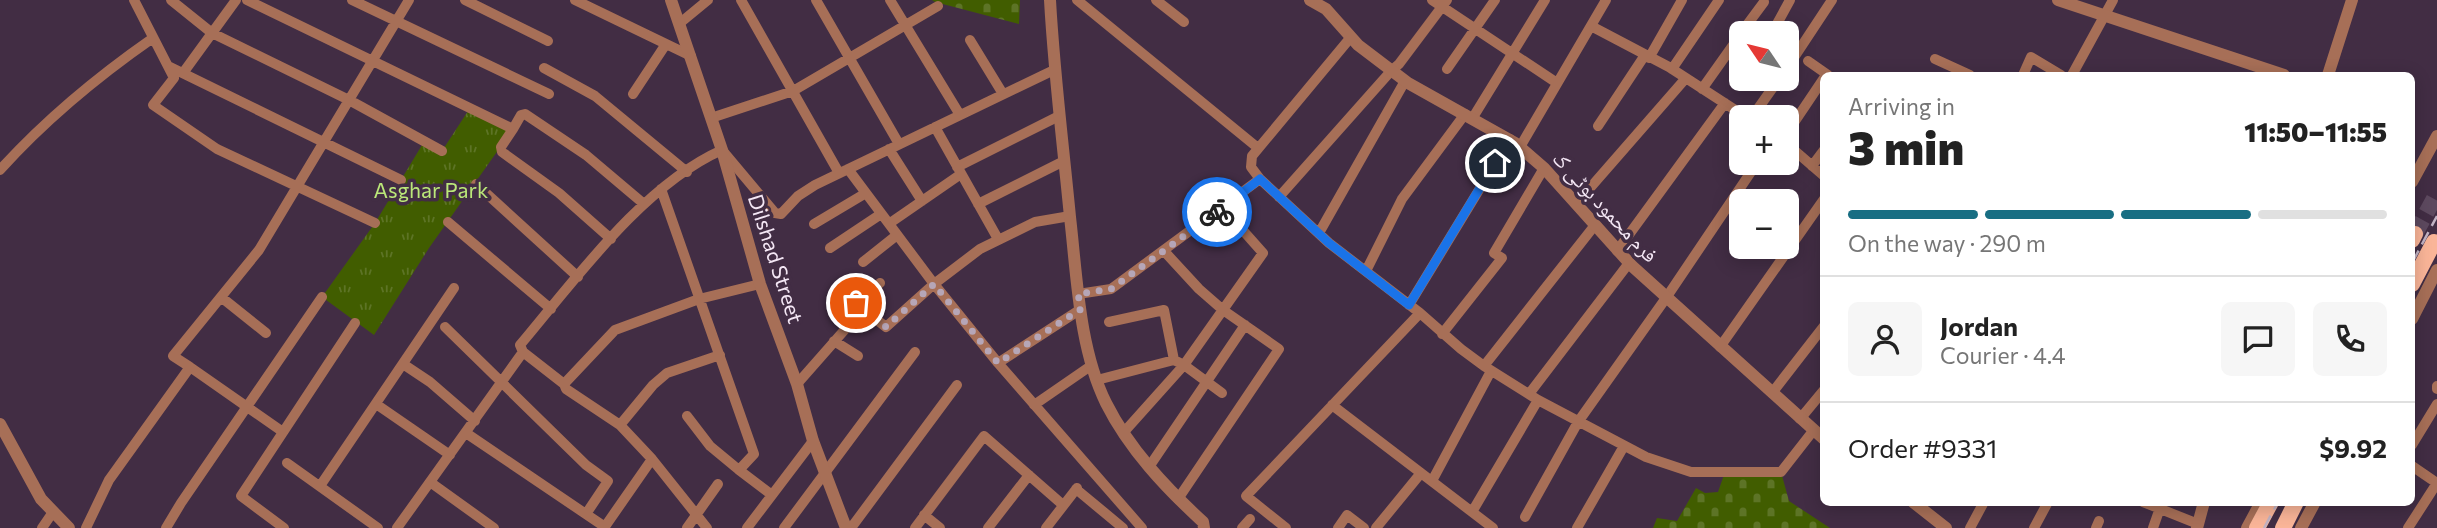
<!DOCTYPE html>
<meta charset="utf-8">
<style>
:root{--surface:#fff;--page:#f6f6f6;--text:#222;--muted:#767676;--line:#e0e0e0;--accent:#186e83}
body{margin:0;font-family:Commissioner,"Noto Naskh Arabic",sans-serif;background:var(--page);color:var(--text);height:100vh;display:flex;flex-direction:column;font-size:26px;white-space:nowrap}
*{box-sizing:border-box;margin:0}
p{font-size:23px;color:var(--muted)}
.icon{flex:none;width:38px;height:38px;fill:none;stroke:currentColor;stroke-width:2;stroke-linecap:round;stroke-linejoin:round}
.map{position:relative;flex:1;overflow:hidden}
.sheet{position:absolute;left:1820px;top:72px;width:595px;height:434px;display:flex;flex-direction:column;background:var(--surface);border-radius:10px;box-shadow:0 4px 18px #0003}
.sheet>*{flex:none}
.needle{width:46px;rotate:305deg}
.controls{position:absolute;left:1729px;top:21px;display:grid;gap:14px}
.controls a{display:grid;place-items:center;width:70px;height:70px;border-radius:10px;background:var(--surface);box-shadow:0 4px 18px #0003;font-size:35px}
.pin{position:absolute;display:grid;place-items:center;width:60px;height:60px;color:#fff;margin:-30px;border:4px solid #fff;border-radius:50%;box-shadow:0 2px 7px #0007}
.courier{position:absolute;display:grid;place-items:center;width:70px;height:70px;margin:-35px;border:5px solid #1a73e8;border-radius:50%;background:#fff;color:#222;box-shadow:0 2px 9px #0007}
.head em{font-style:normal;font-weight:800}
.head div{display:flex;flex-direction:column-reverse}
.head{display:flex;align-items:center;justify-content:space-between;height:119px;padding:0 28px}
h1{font-size:46px;font-weight:800;line-height:52px}
.bar{display:grid;grid-template-columns:repeat(4,1fr);gap:10px 7px;align-content:center;height:84px;padding:0 28px}
.bar i{height:9px;border-radius:5px;background:var(--line)}
.bar .selected{background:var(--accent)}
.bar p{grid-column:span 4}
.line{display:flex;align-items:center;gap:18px;padding:0 28px;border-top:2px solid var(--line)}
.line div{flex:1}
.round{display:grid;place-items:center;flex:none;width:74px;height:74px;border-radius:10px;background:var(--page)}
.map>svg:first-child{display:block}
.cemetery{fill:url(#cemetery-stones)}
.park{fill:url(#park-tufts)}
.lines{fill:none;stroke-linecap:round;stroke-linejoin:round}
.primary-tunnel{stroke:#5d495f;stroke-width:16;stroke-dasharray:16 8;stroke-linecap:butt}
.minor{stroke:#a76f57;stroke-width:10}
.tertiary{stroke:#a76f57;stroke-width:12}
.primary{stroke:#fab598;stroke-width:16}
.rail{stroke:#c1b2c3;stroke-width:2.5;stroke-dasharray:14 7;stroke-linecap:butt}
.done{stroke:#b6a6b7;stroke-width:7;stroke-dasharray:0 12.6}
.route{stroke:#1a73e8;stroke-width:9}
.labels{text-anchor:middle;stroke-width:7;stroke-linejoin:round;paint-order:stroke}
.park-label{font-size:21px;fill:#bbe879;stroke:#422d44}
.street-label{font-size:21px;fill:#f4e7f5;stroke:#422d44}
</style>
<div class="map">
<svg width="2437" height="528" viewBox="0 0 2437 528">
<defs>
<pattern id="cemetery-stones" width="16" height="16" patternUnits="userSpaceOnUse" patternTransform="scale(1.75)"><rect width="16" height="16" fill="#415d00"/><path d="M2 7V4a2 2 0 0 1 4 0v3zM10 15v-3a2 2 0 0 1 4 0v3z" fill="#5d7426"/></pattern>
<pattern id="park-tufts" width="24" height="20" patternUnits="userSpaceOnUse" patternTransform="scale(1.75)"><rect width="24" height="20" fill="#415d00"/><path d="M3 7l-1-3M5 7V3M7 7l1-3M15 17l-1-3M17 17v-4M19 17l1-3" fill="none" stroke="#5d7426"/></pattern>
</defs>
<rect width="100%" height="100%" fill="#422d44"/>
<path class="cemetery" d="M932 0H1020L1019 24 935 2Z
M1725 472H1781L1789 501 1830 528H1653L1657 518 1677 521 1696 488 1705 493 1718 492Z"/>
<path class="park" d="M470 108 513 129 429 248 374 335 322 297 375 223 422 145 440 154Z"/>
<g class="lines">
<path class="primary-tunnel" d="M2415 234 2437 193"/>
<path class="minor" d="M134 0 174 78 153 105 217 149 375 223
M171 0 212 33 349 100 442 151
M247 0 513 129 501 147 502 152 559 193 611 239
M352 0 549 94
M465 0 548 41
M575 0 691 56
M741 0 839 173
M816 0 899 144
M890 0 960 115
M1077 0 1258 148
M1156 0 1184 22
M1432 0 1557 83
M680 23 708 0
M1591 26 1669 67 1746 117
M1741 33 1764 2
M1772 33 1790 0
M1351 37 1252 156 1251 167 1260 179 1329 243 1420 313 1461 349 1484 366 1538 400 1646 457 1691 472H1781L1813 431
M970 40 1003 94
M1787 45 1797 53 1832 0
M1649 58 1682 0
M1935 59 1970 75
M1808 61 1828 75
M168 66 401 180
M544 68 595 96 687 172
M1787 68 1797 53
M1447 69 1495 0
M1672 69 1719 0
M183 73 236 0
M2023 75 2031 57 2061 75
M2072 75 2113 0
M1702 89 1741 34
M633 94 666 44
M1752 117 1779 79
M711 118 793 91 938 6
M1472 119 1545 0
M1598 126 1645 55
M935 127 998 239
M513 129 521 115 525 114 586 155 644 204
M1787 133 1824 78
M1787 144 1824 176
M1520 147 1606 0
M889 149 922 201
M1812 166 1824 150
M957 167 1059 116
M848 169 934 284 998 363 1142 528
M0 170C46 119 97 77 153 38
M476 184 578 277
M661 189 754 454 739 470 772 495
M1279 197 1391 71 1399 64 1447 0
M978 204 1064 161
M1576 204 1686 78
M448 222 551 309
M890 223 961 174
M814 224 866 193
M1319 233 1405 81
M830 248 881 214
M1164 251 1199 289 1223 310 1279 349 1178 499
M1617 251 1725 103
M863 262 897 235
M1366 271 1402 199 1465 114
M1078 294 1111 289 1260 179
M221 297 266 333
M1409 305 1510 139
M863 309 856 303 880 283
M1109 322 1164 310 1174 360
M445 327 586 465 608 481 586 514
M1442 334 1502 258 1494 253 1544 168
M834 341 858 356
M1720 347 1824 199
M523 352 564 384 566 389 620 425 652 459 707 528
M998 363 1081 309
M403 364 430 382 475 421
M1484 366 1595 225
M190 367 283 432
M1097 380 1174 360 1184 365 1222 393
M564 384 615 330 699 299 760 284
M797 384 863 309 886 327 934 284 980 249 1035 222 1070 216
M2437 386V389
M1772 393 1824 326
M1529 394 1629 263
M376 404 450 455
M1034 405 1092 365
M1332 405 1493 528
M687 416 710 446 739 470
M1800 419 1824 390
M620 425 653 385 667 373 720 355
M1124 432 1184 365 1263 253 1223 208
M466 433 605 527
M2412 445 2437 404
M287 463 378 528
M2412 466 2437 483
M1149 467 1245 325
M1432 481 1491 371
M430 482 494 528
M320 486 454 288
M1076 489 1123 528
M2143 502 2198 524
M1472 512 1538 400
M924 515 940 528
M1525 517 1578 422 1666 298 1757 163
M42 528 53 512
M86 528 109 480 190 367 173 356 259 250 409 0
M166 528 181 503 322 297
M284 528 241 496 355 323
M397 528 523 352 520 345C575 280 643 185 722 150L775 213 781 214 798 196 815 185 1054 70
M604 528 652 459
M687 528 718 484
M747 528 813 441
M784 528 915 352
M851 528 957 385
M915 528 984 436 1063 505
M988 528 1029 475
M1046 528 1077 488
M1242 528 1250 519
M1286 528 1246 496 1420 313
M1338 528 1347 515 1364 528
M1376 528 1421 473
M1577 528 1624 446
M1970 528 1984 502
M2034 528 2048 502
M2096 528 2099 521
M2153 528 2160 508
M2408 528 2437 483"/>
<path class="tertiary" d="M671 0 722 150 760 284 797 384 813 441 846 528
M1050 0C1054 73 1063 144 1070 217 1077 277 1079 348 1106 403 1129 449 1166 488 1203 522L1204 528
M1310 0 1326 9 1358 45 1408 83 1515 143 1544 168 1632 266 1824 439
M2058 0 2284 75
M2328 75 2352 0
M2412 182 2437 136
M2412 319 2437 270
M0 424 41 499 69 528
M1913 502 1946 528
M2197 528 2204 502
M2247 528 2261 502
M2301 528 2315 502"/>
<path class="primary" d="M2412 240 2415 234
M2412 284 2434 242
M2257 528 2271 502
M2283 528 2296 502"/>
<path class="rail" d="M2412 263 2437 216
M2264 528 2278 502"/>
</g>
<g class="lines">
<path class="done" d="M856 303 886 327 934 284 998 363 1081 309 1078 294 1111 289 1217 212"/>
<path class="route" d="M1217 212 1260 179 1329 243 1409 305 1495 163"/>
</g>
<g class="labels">
<g class="park-label">
<text x="431" y="198">Asghar Park</text>
</g>
<g class="street-label">
<text transform="translate(1605 207) rotate(47)" y="7">فرم محمود بوٹی ک</text>
<text transform="translate(775 259) rotate(72)" y="7">Dilshad Street</text>
</g>
</g>
</svg>
<div class="controls">
<a><svg class="needle" viewBox="-14 -14 28 28"><path d="M0-13l5 13h-10z" fill="#e53935"/><path d="M0 13l5-13h-10z" fill="#767676"/></svg></a>
<a>+</a>
<a>−</a>
</div>
<div class="pin" style="left:856px;top:303px;background:#ea580c"><svg class="icon" aria-label="bag" viewBox="0 0 24 24"><path d="M5 8h14l-1 12H6zM9 8a3 3 0 0 1 6 0"/></svg></div>
<div class="pin" style="left:1495px;top:163px;background:#1f2937"><svg class="icon" aria-label="home" viewBox="0 0 24 24"><path d="M3 11l9-7 9 7M6 9v11h12V9"/></svg></div>
<div class="courier" style="left:1217px;top:212px"><svg class="icon" aria-label="bike" viewBox="0 0 24 24"><circle cx="6" cy="16" r="4"/><circle cx="18" cy="16" r="4"/><path d="M6 16l4-8h5l3 8M10 8l3 8H6M13 5h3"/></svg></div>
<section class="sheet">
<div class="head"><div><h1>3 min</h1><p>Arriving in</p></div><em>11:50–11:55</em></div>
<div class="bar"><i class="selected"></i><i class="selected"></i><i class="selected"></i><i></i><p>On the way · 290 m</p></div>
<div class="line" style="height:126px"><a class="round"><svg class="icon" aria-label="person" viewBox="0 0 24 24"><circle cx="12" cy="8" r="4"/><path d="M4 21q1-7 8-7t8 7"/></svg></a><div><b>Jordan</b><p>Courier · 4.4</p></div><a class="round"><svg class="icon" aria-label="chat" viewBox="0 0 24 24"><path d="M4 5h16v11H9l-5 4z"/></svg></a><a class="round"><svg class="icon" aria-label="phone" viewBox="0 0 24 24"><path d="M5 4h4l2 5-3 2q2 4 5 5l2-3 5 2v4C11 20 4 13 5 4z"/></svg></a></div>
<div class="line" style="height:91px"><div>Order #9331</div><b>$9.92</b></div>
</section>
</div>
